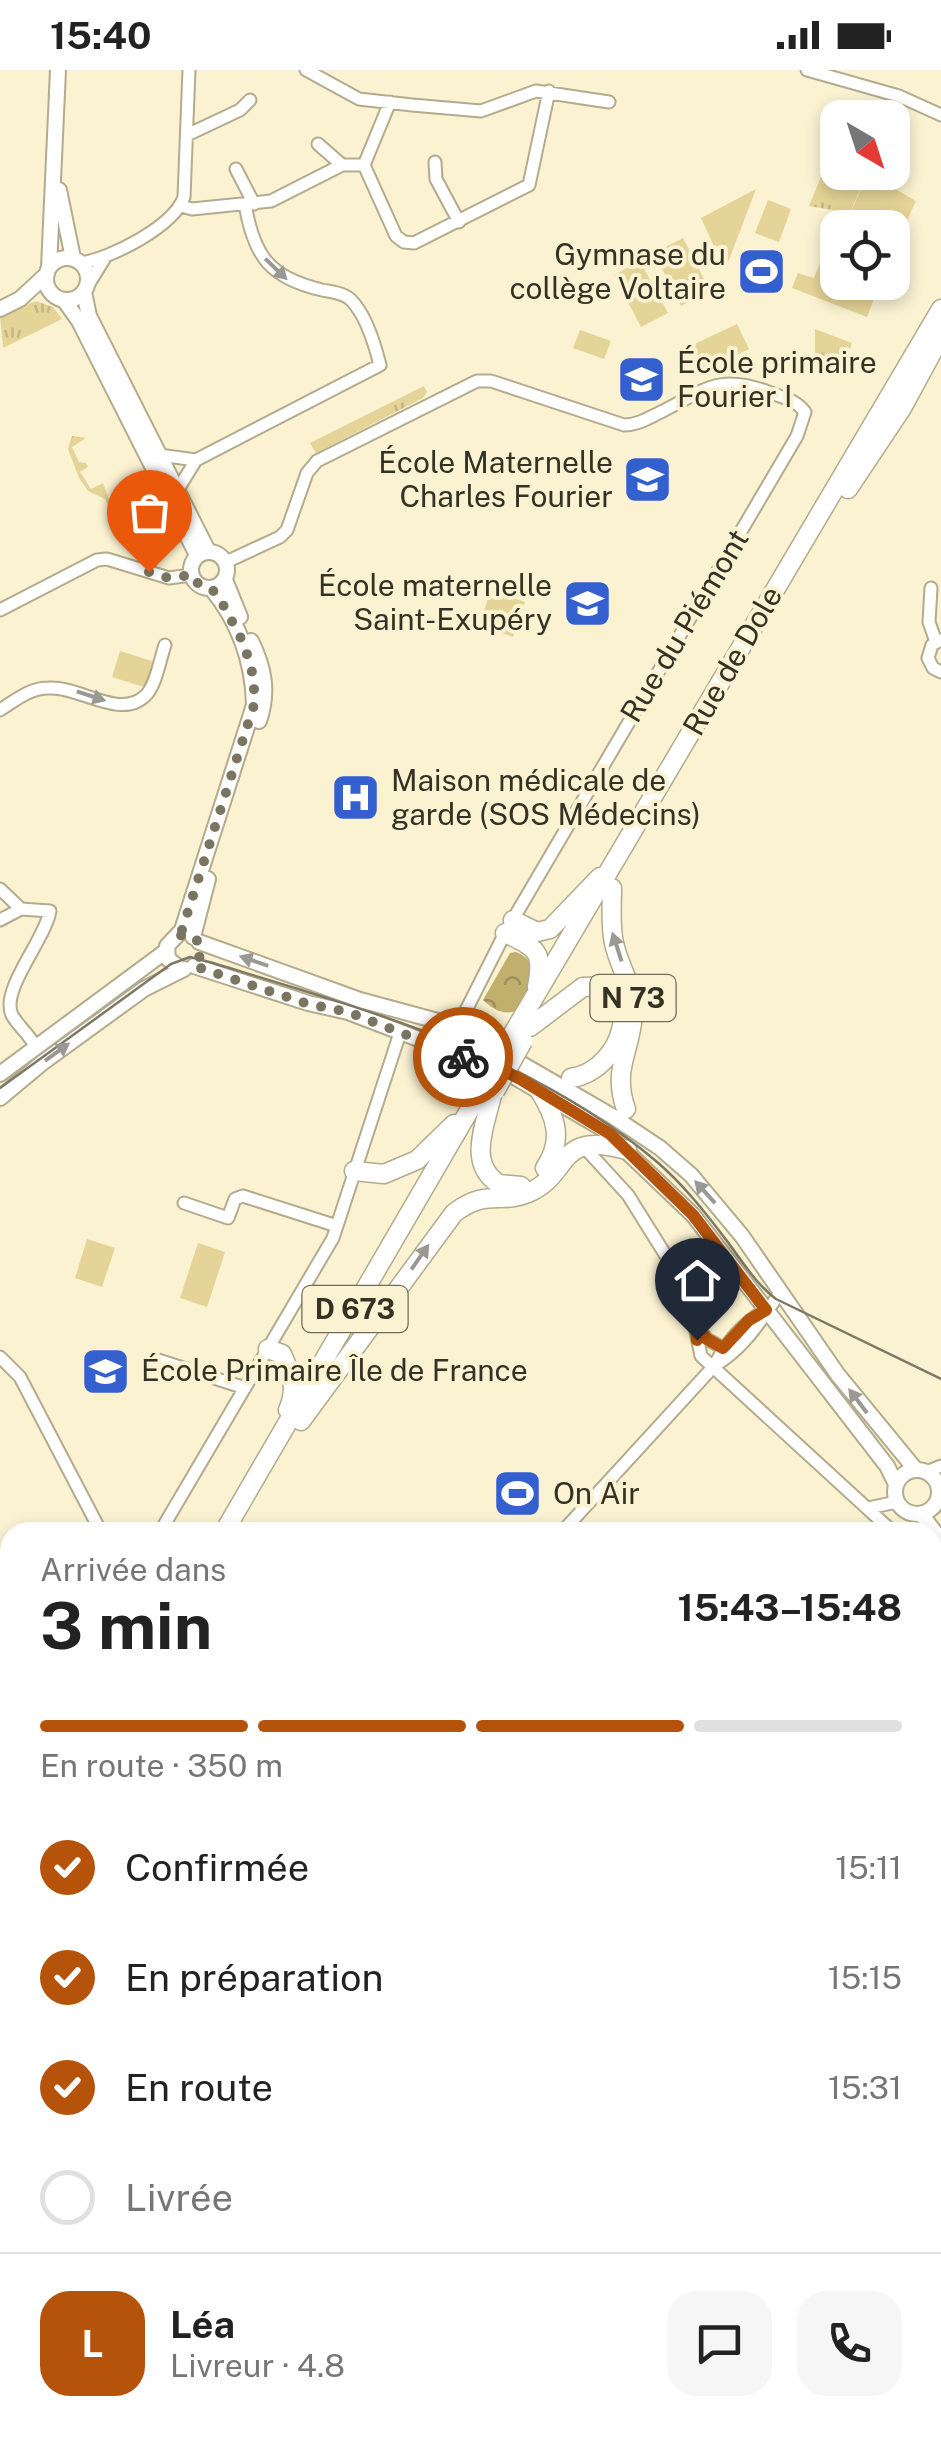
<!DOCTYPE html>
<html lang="fr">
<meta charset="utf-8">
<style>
:root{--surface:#fff;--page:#f6f6f6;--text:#222;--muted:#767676;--line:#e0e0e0;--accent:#b45309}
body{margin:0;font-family:"Public Sans",sans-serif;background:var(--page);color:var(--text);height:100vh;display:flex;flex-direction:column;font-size:38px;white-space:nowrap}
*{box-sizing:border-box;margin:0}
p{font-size:32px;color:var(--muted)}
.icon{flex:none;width:55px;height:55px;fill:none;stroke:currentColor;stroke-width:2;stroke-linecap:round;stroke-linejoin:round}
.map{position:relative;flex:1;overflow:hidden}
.details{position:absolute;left:0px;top:1452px;width:942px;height:932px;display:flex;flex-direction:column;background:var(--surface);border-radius:30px 30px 0 0;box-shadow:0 5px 15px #0003}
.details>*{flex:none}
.needle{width:65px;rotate:141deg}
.tools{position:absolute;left:820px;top:30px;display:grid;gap:20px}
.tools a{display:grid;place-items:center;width:90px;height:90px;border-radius:20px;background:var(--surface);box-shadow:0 5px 15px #0003;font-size:50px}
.pin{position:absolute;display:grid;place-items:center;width:85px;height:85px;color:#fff;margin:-102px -42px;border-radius:50% 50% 50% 0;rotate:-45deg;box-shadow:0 0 10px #0007}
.pin .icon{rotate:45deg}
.courier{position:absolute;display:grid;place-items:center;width:100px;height:100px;margin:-50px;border:8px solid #b45309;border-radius:50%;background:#fff;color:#222;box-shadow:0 2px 12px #0007}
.overview em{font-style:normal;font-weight:700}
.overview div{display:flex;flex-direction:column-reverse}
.overview{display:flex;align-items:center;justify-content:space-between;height:170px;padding:0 40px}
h1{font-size:65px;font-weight:700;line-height:75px}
.bar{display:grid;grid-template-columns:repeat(4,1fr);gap:15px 10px;align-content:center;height:120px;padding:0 40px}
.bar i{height:12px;border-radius:8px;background:var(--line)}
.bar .current{background:var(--accent)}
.bar p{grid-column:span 4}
.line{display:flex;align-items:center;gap:25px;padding:0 40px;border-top:2px solid var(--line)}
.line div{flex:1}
.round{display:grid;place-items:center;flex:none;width:105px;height:105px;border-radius:30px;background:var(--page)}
ol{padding:0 40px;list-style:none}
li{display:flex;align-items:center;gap:30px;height:110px}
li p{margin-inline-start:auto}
li .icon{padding:10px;border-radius:50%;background:var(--accent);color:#fff;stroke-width:4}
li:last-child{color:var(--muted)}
li i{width:55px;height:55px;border:5px solid var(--line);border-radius:50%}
.status{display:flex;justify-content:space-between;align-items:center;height:70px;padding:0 50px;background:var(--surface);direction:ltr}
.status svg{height:28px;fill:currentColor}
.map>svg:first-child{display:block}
.grass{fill:url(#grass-tufts)}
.forest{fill:url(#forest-crowns)}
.green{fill:#e4d497}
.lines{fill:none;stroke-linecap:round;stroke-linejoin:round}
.minor-casing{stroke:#b3ab8d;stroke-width:15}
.tertiary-casing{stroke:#b3ab8d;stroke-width:18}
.primary-casing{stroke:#b3ab8d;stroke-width:21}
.minor{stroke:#fff;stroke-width:11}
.tertiary{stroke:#fff;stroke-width:14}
.primary{stroke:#fff;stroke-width:18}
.tram{stroke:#7d7865;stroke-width:2.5}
.rail-casing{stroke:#7d7865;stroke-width:6}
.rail{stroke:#faf2d1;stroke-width:2.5;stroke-dasharray:8;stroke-linecap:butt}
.primary-bridge-casing{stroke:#b3ab8d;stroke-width:21;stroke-linecap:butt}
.primary-bridge{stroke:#fff;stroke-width:18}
.oneway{fill:#9a9892}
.done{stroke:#797561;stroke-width:10;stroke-dasharray:0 18}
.route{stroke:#b45309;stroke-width:12}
.labels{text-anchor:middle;stroke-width:8;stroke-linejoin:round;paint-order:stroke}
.shield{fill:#faf2d1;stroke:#6f6b59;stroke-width:2.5}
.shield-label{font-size:28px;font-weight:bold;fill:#343125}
.poi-label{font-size:30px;fill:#343125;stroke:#faf2d1;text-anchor:start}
.street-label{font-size:30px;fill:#343125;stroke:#faf2d1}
</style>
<div class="status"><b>15:40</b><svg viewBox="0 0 49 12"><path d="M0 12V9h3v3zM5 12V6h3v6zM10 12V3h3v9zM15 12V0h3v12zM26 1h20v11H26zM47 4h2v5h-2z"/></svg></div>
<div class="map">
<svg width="941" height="2383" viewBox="0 0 941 2383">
<defs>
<pattern id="grass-tufts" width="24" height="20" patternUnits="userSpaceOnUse" patternTransform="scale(2.5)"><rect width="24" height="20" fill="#e4d497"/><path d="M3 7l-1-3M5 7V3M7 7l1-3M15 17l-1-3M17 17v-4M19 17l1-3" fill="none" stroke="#c4b682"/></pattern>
<pattern id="forest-crowns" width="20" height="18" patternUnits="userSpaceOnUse" patternTransform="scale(2.5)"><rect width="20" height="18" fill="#c1af6e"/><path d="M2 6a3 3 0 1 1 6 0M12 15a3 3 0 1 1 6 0" fill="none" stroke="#9e8f5a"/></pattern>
</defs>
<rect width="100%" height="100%" fill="#faf2d1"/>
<path class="grass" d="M837 88 838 102 867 103 850 143 809 136 825 97Z
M36 231 53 237 62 249 3 278 0 246Z
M815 259 852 273 843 297 815 287Z
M424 316 427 322 423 328 316 383 310 373Z
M72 366 86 368 72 377 79 392 86 393 88 397 80 402 91 419 103 413 112 437H118L120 441 117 443 132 466 144 463 147 471 124 467 105 429 88 421 79 408 68 379Z"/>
<path class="forest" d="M516 882C546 894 529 921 517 941 502 945 494 940 483 930L510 883Z
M240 2375H334L353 2383H236Z"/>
<path class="green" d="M868 103 916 131 893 180 892 158H838V212L880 213 867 247 792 218 798 203 814 208 836 151 846 153Z
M756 119 729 190 722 194 701 148Z
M768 130 791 139 779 172 755 163Z
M683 168 710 221 681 236 654 183Z
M640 191 668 243 641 257 614 205Z
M737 254 749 279 696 305 684 279Z
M580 260 611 271 604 289 573 278Z
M491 520 525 532 513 567 479 555Z
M120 581 155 592 147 618 112 607Z
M87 1169 115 1178 102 1217 75 1208Z
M198 1173 225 1182 207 1237 180 1228Z"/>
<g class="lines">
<defs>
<path id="minor" d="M306 0 359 29 412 35 481 41 536 21 609 32
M807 0 899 26 941 45
M187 65 240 40 250 30
M318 74 342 95
M435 92 436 109 459 152
M364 95 396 166 404 172 414 173 529 115 549 21
M236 99 254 134
M181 136 192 139 271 131 342 95H364L390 32
M81 193C112 188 174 156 184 127L189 0
M87 217 106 186
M159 385 196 390 177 421
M196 390 380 295C375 275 366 245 351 230 344 223 332 222 322 220 271 208 254 188 245 134
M226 492 280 467 287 460 307 403 317 391 477 311H491L624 355C638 355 648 348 661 342 706 319 720 303 771 323 784 328 796 330 805 342L797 366 505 863 446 980
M931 518 929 552 936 572
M0 540 97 490 107 489 169 508 191 505
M941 570 932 575 928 588 933 598 941 602
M0 640C16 630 29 618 49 618 79 616 120 650 145 626 156 616 160 589 165 575
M0 819 21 839 50 841C45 870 0 920 12 945 17 954 26 962 32 971
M0 850 21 839
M584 1077 628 1125 668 1189 692 1242 701 1286 893 1462
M184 1133 228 1148 235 1129 243 1126 337 1156
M696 1256 707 1269 723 1278
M0 1287 20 1307 101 1462
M155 1289 245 1318
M714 1296C726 1273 742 1254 764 1241
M926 1402 941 1396
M939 1422 941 1417
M868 1438 897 1432
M160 1462 333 1168 400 963
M562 1462 714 1296C745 1278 761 1250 781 1221
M932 1500 941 1508
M0 1631 10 1634
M0 1745 10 1727
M932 1852 941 1849
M932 2172 941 2176
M932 2341 941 2329
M96 2375V2383
M906 2383 910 2375"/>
<path id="tertiary" d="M59 120 73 188
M46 209a21 21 0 1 1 42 0a21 21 0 1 1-42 0Z
M49 198 58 0
M84 222 89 246 208 481
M64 230 79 251 197 485
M0 239 20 229 47 204
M191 500a18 18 0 1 1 36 0a18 18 0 1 1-36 0Z
M225 510 240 547
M251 571C264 597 269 622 259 651
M193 867 208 809
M199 872 360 930 456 956 612 1046 660 1078 691 1105 742 1166 838 1305 916 1400
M194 896 308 933 348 942 463 986 489 992 603 1059 693 1145 887 1396 896 1414
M181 899 168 889 167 876 182 860 254 635C253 592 239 552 211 518
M0 1004 166 881
M0 1028 42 993 144 919 184 899
M895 1422a22 22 0 1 1 44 0a22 22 0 1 1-44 0Z
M921 1444 941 1470"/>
<path id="primary" d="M848 419 902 338 941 266
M612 818C612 836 610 855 614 873 619 897 633 914 633 940 633 979 611 997 626 1039
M513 850 537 862 550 859 600 807
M505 863C537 878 544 881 537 917
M530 957 583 917C648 911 625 1000 571 1008
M512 965 941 239
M539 1020C556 1047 564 1070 545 1098
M492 1025C485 1056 467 1094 499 1114L521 1116
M354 1101 384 1104 417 1090 454 1054
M268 1279 282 1284C291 1305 298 1317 288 1340
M301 1351 454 1143C487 1118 500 1135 528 1123 573 1104 554 1060 627 1080
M224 1462 484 1015
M0 1862 10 1845"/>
</defs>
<use href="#minor" class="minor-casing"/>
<use href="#tertiary" class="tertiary-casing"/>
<use href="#primary" class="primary-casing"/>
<use href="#minor" class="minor"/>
<use href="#tertiary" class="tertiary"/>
<use href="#primary" class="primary"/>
<path class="tram" d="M0 1018 171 894 190 887 213 893C367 940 530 984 656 1091 683 1114 705 1142 727 1171 742 1191 756 1214 776 1229L941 1309"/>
<defs>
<path id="rail" d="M932 1742 941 1731
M585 2383 589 2375"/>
</defs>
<use href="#rail" class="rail-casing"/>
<use href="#rail" class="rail"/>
<defs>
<path id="primary-bridge" d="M484 1015 512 965
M495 1021 523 971"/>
</defs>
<use href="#primary-bridge" class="primary-bridge-casing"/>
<use href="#primary-bridge" class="primary-bridge"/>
</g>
<defs><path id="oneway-solid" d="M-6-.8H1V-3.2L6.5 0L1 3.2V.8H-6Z" transform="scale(2.5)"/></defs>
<g class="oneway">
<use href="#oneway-solid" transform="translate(276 199) rotate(44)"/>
<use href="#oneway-solid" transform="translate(91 626) rotate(18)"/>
<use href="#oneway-solid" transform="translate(617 877) rotate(-108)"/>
<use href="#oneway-solid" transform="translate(254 891) rotate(-161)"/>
<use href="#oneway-solid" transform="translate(57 982) rotate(-36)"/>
<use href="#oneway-solid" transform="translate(705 1122) rotate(-132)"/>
<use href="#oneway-solid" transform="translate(420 1187) rotate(-55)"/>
<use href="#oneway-solid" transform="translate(858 1331) rotate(-127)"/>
</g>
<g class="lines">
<path class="done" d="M149 502 169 508 191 505 195 512 211 518 220 529 244 574 254 609V635L182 860 174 867 187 864 199 872 201 884 194 896 308 934 348 942 463 987"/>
<path class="route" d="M463 987 483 990 520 1009 610 1064 693 1145 766 1240 749 1250 723 1278 707 1269 696 1256 697 1270"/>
</g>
<defs>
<symbol id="stadium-square" viewBox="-11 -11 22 22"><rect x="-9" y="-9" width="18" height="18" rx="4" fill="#335fcf" stroke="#faf2d1"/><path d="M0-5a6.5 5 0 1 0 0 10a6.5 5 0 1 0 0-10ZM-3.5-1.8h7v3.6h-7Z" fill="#fff"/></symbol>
<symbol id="school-square" viewBox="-11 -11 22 22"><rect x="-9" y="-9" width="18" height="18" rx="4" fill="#335fcf" stroke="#faf2d1"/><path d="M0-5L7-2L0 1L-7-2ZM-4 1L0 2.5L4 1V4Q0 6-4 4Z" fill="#fff"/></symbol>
<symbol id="hospital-square" viewBox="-11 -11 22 22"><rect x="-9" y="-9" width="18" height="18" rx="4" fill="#335fcf" stroke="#faf2d1"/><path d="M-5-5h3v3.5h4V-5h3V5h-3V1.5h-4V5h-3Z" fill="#fff"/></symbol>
</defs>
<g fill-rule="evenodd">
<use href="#stadium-square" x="734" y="174" width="55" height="55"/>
<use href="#school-square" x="614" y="282" width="55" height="55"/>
<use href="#school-square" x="620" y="382" width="55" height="55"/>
<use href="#school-square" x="560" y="506" width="55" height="55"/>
<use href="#hospital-square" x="328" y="700" width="55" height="55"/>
<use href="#school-square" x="78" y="1274" width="55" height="55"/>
<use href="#stadium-square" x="490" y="1396" width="55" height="55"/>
</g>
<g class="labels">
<g class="shield">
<rect x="590.5" y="905" width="85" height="46" rx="8"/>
<rect x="302.5" y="1216" width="105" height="46" rx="8"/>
</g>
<g class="shield-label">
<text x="633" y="938">N 73</text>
<text x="355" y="1249">D 673</text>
</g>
<g class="poi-label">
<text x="726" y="195" text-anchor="end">Gymnase du<tspan x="726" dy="34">collège Voltaire</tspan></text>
<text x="677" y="303">École primaire<tspan x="677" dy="34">Fourier I</tspan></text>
<text x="613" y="403" text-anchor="end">École Maternelle<tspan x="613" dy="34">Charles Fourier</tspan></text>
<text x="552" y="526" text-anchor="end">École maternelle<tspan x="552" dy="34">Saint-Exupéry</tspan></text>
<text x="391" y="721">Maison médicale de<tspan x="391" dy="34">garde (SOS Médecins)</tspan></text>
<text x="141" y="1311">École Primaire Île de France</text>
<text x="553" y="1434">On Air</text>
</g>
<g class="street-label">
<text transform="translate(685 556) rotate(-59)" y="10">Rue du Piémont</text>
<text transform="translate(733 591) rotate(-60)" y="10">Rue de Dole</text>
</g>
</g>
</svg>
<div class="tools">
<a><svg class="needle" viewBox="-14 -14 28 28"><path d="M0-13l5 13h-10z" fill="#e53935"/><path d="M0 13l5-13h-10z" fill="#767676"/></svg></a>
<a><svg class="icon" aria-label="locate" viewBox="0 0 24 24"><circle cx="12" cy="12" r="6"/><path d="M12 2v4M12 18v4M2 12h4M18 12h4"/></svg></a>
</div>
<div class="pin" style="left:149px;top:502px;background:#ea580c"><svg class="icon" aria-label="bag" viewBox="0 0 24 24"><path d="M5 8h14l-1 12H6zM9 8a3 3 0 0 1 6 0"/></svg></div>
<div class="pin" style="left:697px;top:1270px;background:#1f2937"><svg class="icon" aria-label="home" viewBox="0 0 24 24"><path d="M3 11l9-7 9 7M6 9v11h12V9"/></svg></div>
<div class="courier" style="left:463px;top:987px"><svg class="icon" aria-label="bike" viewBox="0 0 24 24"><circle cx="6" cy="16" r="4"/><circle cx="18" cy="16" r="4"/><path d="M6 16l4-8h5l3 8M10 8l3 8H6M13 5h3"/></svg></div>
<section class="details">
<div class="overview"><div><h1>3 min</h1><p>Arrivée dans</p></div><em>15:43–15:48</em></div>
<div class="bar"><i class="current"></i><i class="current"></i><i class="current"></i><i></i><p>En route · 350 m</p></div>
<ol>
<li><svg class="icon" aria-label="check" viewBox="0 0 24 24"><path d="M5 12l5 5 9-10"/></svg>Confirmée<p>15:11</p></li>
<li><svg class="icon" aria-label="check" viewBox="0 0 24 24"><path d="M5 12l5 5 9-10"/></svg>En préparation<p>15:15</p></li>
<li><svg class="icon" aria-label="check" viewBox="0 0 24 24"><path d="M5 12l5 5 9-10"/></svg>En route<p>15:31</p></li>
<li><i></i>Livrée</li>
</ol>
<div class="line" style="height:180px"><b class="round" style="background:var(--accent);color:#fff">L</b><div><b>Léa</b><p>Livreur · 4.8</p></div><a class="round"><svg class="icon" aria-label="chat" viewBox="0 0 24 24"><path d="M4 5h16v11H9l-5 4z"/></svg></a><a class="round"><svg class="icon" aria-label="phone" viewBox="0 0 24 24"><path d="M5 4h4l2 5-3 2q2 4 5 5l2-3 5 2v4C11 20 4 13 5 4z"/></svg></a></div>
</section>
</div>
